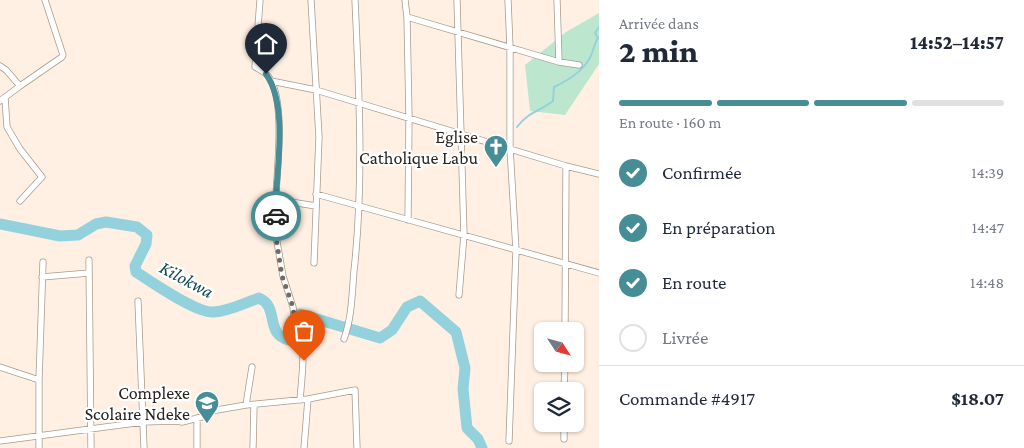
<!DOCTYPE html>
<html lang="fr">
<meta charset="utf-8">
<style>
:root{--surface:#fff;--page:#f2f2f3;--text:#1f2937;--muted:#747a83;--line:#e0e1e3;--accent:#468d95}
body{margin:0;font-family:"Crimson Pro",serif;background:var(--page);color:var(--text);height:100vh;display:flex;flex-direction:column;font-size:19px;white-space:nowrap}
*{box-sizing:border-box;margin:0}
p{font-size:16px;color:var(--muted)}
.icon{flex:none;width:28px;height:28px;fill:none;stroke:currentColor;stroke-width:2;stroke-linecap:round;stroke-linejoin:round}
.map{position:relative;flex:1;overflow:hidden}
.sheet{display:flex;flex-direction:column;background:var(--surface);width:425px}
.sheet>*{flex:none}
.needle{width:32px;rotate:126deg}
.controls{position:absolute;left:534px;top:322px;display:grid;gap:10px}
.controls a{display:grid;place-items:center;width:50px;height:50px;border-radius:8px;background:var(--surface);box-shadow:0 1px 4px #0004;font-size:25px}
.pin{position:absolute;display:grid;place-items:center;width:42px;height:42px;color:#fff;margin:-51px -21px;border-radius:50% 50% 50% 0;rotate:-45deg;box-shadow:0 0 5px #0007}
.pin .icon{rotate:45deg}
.courier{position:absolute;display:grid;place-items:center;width:50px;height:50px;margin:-25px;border:4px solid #468d95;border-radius:50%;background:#fff;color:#222;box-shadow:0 1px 6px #0007}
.summary em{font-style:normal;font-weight:800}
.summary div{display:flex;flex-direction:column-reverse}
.summary{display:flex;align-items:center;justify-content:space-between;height:85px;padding:0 20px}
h1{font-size:32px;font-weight:800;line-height:38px}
.bar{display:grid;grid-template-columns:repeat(4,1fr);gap:8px 5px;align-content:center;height:60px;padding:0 20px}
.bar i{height:6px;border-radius:4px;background:var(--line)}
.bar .selected{background:var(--accent)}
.bar p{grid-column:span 4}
.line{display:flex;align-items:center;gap:12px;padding:0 20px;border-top:1px solid var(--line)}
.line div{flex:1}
ol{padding:0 20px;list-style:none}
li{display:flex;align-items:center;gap:15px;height:55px}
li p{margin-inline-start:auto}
li .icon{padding:5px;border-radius:50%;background:var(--accent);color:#fff;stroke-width:4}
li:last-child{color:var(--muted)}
li i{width:28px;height:28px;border:2px solid var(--line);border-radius:50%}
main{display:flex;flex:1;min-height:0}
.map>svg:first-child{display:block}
.green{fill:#bde6cf}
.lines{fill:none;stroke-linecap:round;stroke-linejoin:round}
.stream{stroke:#93d2dc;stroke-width:2}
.river{stroke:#93d2dc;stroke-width:11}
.street-casing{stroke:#a79a8e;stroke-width:7}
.street{stroke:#fff;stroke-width:5.5}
.done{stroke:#736b63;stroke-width:5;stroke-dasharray:0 9}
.route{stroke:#468d95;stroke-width:6}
.labels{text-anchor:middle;stroke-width:4.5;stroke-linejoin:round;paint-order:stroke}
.poi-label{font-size:18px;fill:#28231e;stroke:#fff;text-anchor:end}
.water-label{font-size:19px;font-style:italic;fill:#114951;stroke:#fff}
</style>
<main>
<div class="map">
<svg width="599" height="448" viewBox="0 0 599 448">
<rect width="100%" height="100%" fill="#fff0e3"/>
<path class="green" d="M599 13V64L565 115 530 111 525 65 566 32Z"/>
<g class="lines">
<path class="stream" d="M517 127C529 111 539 112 553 101L554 87C569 80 586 70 592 53 594 47 595 43 598 38L595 33 599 27"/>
<path class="river" d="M0 224 60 236 78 235 96 224 106 222 137 227 147 235 146 244 135 266 136 272C152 282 197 314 214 312 229 311 244 303 259 298 280 307 264 334 289 340L295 333 293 322 300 314 380 338 392 330 407 307 420 301 456 332 465 368 463 389 467 428 478 439 482 448"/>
<defs>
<path id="street" d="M260 0 255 67C260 70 265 72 268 76 286 98 277 168 276 196L278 200 274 225 283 276 293 307 295 325 301 328C305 353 302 376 300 400
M311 0 319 137 314 263
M405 0 407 17 409 117 408 220
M457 0 464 235 459 295
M508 0 510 48V148L516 250 509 441
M557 0 559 62
M407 17 559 62 579 65
M0 66 6 70 20 86 0 101
M271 81 316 90 566 166 599 174
M20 86 62 57 63 55 45 0
M5 98 7 127 20 149 42 177 20 201
M316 194 599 273
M278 200 316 206
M89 260 91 448
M42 277 89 273
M138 301 144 448
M565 331 566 166
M344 339C352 317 352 293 354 271 364 181 359 90 355 0
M0 367 39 380
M564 391 565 364
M246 405 252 367
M564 439V424
M0 441 143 422 176 421 182 422 202 417 211 411 246 405 308 399 355 390 357 448
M39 448V380L43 262
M197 448V418
M253 448 254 405
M304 448 308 399"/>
</defs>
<use href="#street" class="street-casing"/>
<use href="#street" class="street"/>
</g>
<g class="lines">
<path class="done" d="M276 216 274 225 282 276 293 307 295 325 301 328 304 343V361"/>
<path class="route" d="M266 74C287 103 278 162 276 196L278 200 276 216"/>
</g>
<defs>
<symbol id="church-pin" viewBox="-11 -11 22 30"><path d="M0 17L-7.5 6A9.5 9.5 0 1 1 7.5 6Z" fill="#468d95" stroke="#fff"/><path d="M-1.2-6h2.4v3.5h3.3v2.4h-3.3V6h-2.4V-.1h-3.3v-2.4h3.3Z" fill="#fff"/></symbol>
<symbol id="school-pin" viewBox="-11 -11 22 30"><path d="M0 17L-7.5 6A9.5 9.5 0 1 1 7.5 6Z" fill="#468d95" stroke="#fff"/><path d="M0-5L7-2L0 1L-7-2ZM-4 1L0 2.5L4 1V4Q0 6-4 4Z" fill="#fff"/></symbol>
</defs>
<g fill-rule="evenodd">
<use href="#church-pin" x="482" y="133" width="28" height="38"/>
<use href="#school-pin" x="193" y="389" width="28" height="38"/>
</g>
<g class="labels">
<g class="poi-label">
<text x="478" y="143">Eglise<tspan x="478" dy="21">Catholique Labu</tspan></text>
<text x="190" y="399">Complexe<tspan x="190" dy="21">Scolaire Ndeke</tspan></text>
</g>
<g class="water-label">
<text transform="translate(187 279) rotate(28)" y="7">Kilokwa</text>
</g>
</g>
</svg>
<div class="controls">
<a><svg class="needle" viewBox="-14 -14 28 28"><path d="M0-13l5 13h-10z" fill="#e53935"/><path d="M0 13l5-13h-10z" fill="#747a83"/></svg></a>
<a><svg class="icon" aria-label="layers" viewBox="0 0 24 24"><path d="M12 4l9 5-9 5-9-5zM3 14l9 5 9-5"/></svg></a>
</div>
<div class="pin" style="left:304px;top:361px;background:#ea580c"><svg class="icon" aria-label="bag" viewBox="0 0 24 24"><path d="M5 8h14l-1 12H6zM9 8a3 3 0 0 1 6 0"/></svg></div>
<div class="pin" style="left:266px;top:74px;background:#1f2937"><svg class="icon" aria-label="home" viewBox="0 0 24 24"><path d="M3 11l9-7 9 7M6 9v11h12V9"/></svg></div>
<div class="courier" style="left:276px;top:216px"><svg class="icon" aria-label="car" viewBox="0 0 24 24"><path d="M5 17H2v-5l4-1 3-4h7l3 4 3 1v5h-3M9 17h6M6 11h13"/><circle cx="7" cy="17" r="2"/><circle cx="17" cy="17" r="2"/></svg></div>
</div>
<section class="sheet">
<div class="summary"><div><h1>2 min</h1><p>Arrivée dans</p></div><em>14:52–14:57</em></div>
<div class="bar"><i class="selected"></i><i class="selected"></i><i class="selected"></i><i></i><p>En route · 160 m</p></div>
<ol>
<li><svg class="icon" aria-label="check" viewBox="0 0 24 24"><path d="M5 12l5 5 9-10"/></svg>Confirmée<p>14:39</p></li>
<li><svg class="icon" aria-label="check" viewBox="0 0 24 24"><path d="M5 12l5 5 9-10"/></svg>En préparation<p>14:47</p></li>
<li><svg class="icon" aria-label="check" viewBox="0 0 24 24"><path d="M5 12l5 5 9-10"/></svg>En route<p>14:48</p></li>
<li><i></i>Livrée</li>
</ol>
<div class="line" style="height:65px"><div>Commande #4917</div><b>$18.07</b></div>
</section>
</main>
